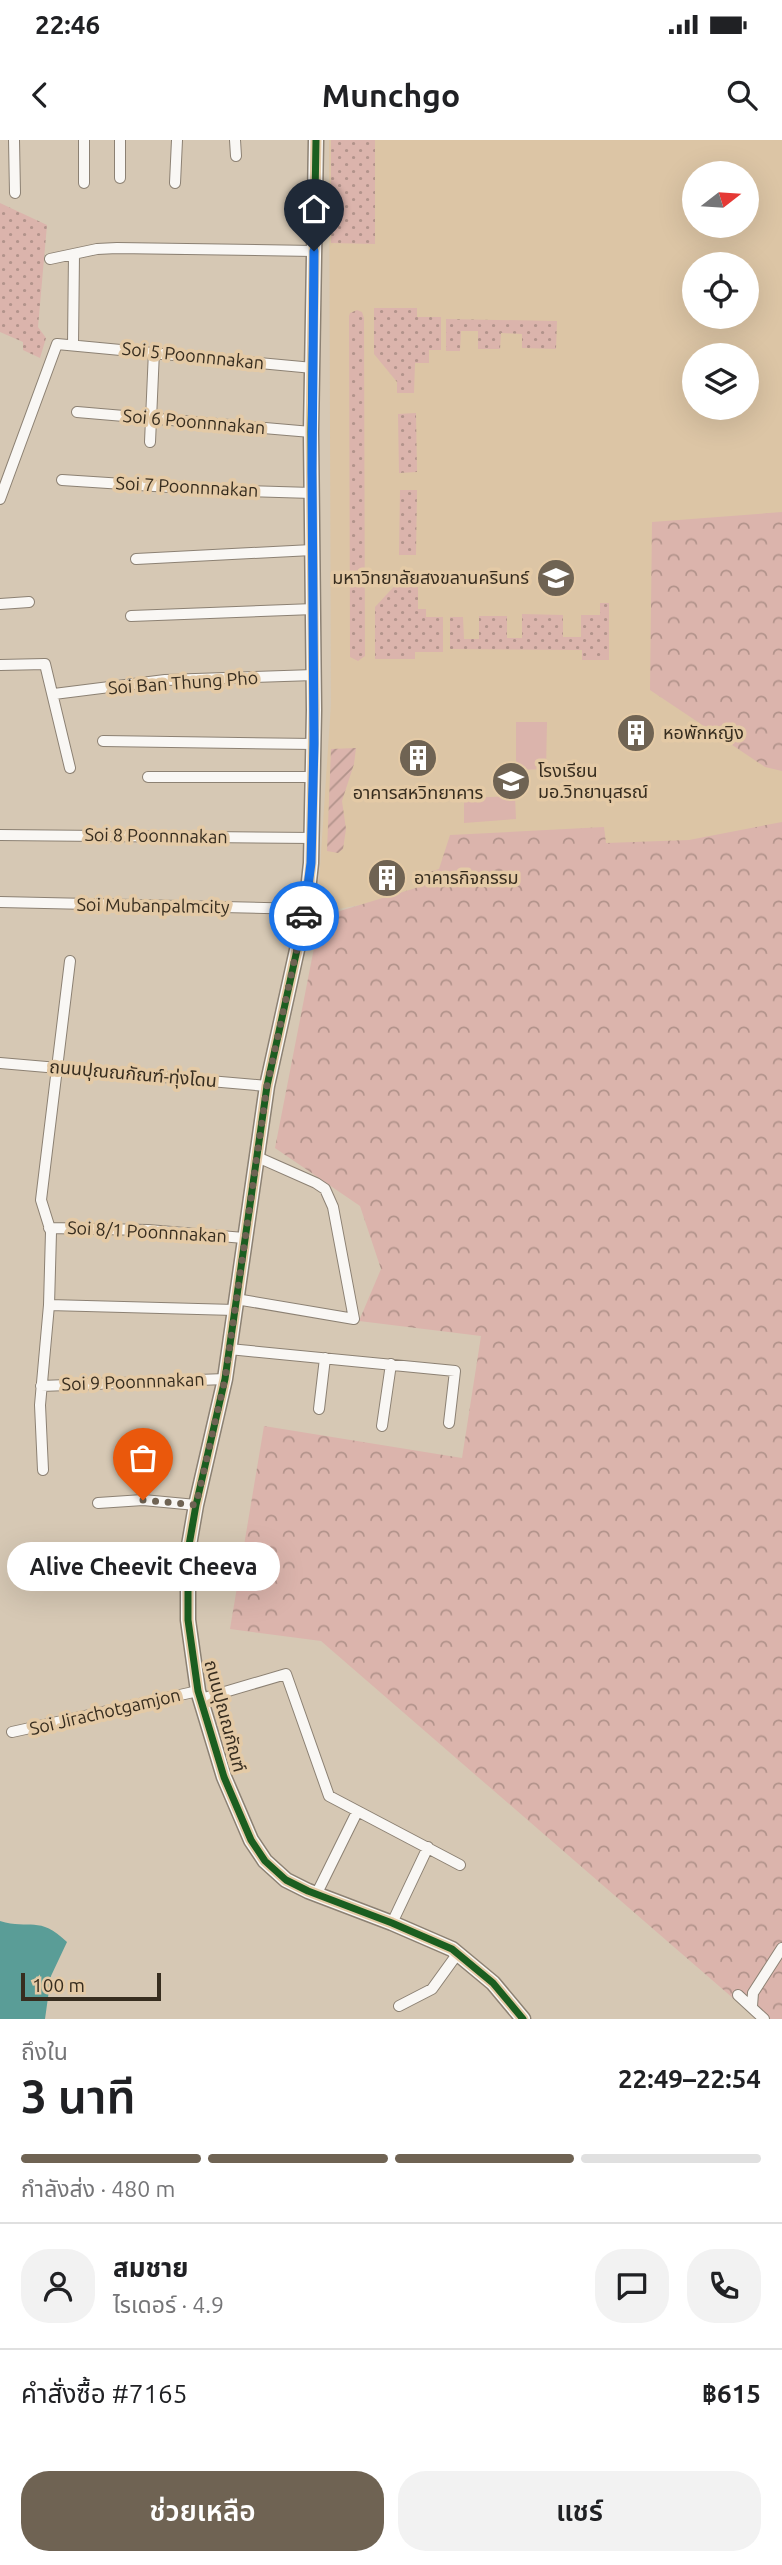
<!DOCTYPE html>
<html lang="th">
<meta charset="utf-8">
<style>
:root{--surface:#fff;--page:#f2f2f2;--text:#202124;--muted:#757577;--line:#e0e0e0;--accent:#6f6353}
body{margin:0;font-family:Ubuntu,"Noto Sans Thai",sans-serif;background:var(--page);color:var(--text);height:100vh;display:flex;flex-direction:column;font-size:26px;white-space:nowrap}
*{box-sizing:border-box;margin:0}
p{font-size:23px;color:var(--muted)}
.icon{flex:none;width:38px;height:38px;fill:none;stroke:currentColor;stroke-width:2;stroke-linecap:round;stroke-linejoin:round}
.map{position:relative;height:1879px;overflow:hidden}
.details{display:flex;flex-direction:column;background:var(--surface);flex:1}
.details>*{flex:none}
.needle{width:46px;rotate:73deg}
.buttons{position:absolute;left:682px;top:21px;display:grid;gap:14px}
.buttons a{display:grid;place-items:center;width:77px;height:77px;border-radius:50%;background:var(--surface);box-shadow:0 7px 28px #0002;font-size:35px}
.scale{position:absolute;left:21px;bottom:18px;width:140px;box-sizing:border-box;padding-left:7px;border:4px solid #372d1f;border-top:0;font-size:19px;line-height:24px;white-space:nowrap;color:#372d1f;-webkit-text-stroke:5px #e4caa6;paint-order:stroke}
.pin{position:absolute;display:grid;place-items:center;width:60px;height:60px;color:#fff;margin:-72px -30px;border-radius:50% 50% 50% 0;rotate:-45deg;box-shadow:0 0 7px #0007}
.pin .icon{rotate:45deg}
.courier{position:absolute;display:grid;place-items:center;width:70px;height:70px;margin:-35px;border:5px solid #1a73e8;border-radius:50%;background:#fff;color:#222;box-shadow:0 2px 9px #0007}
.bubble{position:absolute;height:49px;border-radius:24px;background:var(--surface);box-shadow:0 7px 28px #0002;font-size:23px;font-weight:600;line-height:49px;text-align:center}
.head em{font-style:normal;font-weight:600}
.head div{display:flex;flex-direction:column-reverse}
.head{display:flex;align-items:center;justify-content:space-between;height:119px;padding:0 21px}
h1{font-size:46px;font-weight:600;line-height:52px}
.bar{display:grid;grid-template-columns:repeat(4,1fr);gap:10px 7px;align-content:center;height:84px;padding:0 21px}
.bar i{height:9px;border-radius:5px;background:var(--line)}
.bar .selected{background:var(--accent)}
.bar p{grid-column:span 4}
.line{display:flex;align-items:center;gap:18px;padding:0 21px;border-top:2px solid var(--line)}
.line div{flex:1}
.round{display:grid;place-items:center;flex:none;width:74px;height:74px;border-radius:28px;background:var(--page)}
.primary-button{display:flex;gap:14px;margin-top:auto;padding:14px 21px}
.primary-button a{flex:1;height:80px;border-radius:28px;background:var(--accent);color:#fff;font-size:28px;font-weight:600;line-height:80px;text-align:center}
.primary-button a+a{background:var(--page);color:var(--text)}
.status{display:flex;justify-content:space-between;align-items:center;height:49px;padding:0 35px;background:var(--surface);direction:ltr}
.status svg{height:19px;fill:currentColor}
header{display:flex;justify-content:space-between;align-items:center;height:91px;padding:0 21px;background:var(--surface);font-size:32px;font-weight:600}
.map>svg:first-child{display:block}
.built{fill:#dcc5a5;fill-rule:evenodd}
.grass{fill:url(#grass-dots)}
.forest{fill:url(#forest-crowns)}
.park{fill:#dbb4ac}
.garden{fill:url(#garden-furrows)}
.water{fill:#5a9d97}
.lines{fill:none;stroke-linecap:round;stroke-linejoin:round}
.street-casing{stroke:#8c8173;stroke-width:12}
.secondary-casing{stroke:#8c8173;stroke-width:17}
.street{stroke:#f9f7f4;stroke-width:10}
.secondary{stroke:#f9f7f4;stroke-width:14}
.cycleway-casing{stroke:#e4caa6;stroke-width:11}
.cycleway{stroke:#1b5e20;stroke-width:7}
.done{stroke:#6f6353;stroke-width:7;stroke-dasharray:0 12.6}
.route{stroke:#1a73e8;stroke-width:9}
.labels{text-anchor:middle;stroke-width:7;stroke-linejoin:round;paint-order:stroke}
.street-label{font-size:18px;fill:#372d1f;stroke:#e4caa6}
.poi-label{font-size:18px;fill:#372d1f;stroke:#e4caa6;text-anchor:start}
</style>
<div class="status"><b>22:46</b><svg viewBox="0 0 49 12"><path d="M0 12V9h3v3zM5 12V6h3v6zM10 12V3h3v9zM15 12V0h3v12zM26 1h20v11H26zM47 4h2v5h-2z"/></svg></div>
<header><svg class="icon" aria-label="back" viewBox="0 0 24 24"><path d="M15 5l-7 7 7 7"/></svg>Munchgo<svg class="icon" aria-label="search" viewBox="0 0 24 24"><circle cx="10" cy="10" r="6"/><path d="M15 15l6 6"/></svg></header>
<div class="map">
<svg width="782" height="1879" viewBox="0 0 782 1879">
<defs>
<pattern id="grass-dots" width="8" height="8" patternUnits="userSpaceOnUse" patternTransform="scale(1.75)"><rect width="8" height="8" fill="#dbb4ac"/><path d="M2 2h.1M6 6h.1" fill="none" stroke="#b2938b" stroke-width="1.8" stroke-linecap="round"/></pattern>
<pattern id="forest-crowns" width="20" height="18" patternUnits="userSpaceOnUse" patternTransform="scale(1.75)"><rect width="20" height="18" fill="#dbb4ac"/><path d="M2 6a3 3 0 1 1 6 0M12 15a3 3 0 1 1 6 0" fill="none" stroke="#b2938b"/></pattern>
<pattern id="garden-furrows" width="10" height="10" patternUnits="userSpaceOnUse" patternTransform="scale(1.75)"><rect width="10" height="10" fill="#dbb4ac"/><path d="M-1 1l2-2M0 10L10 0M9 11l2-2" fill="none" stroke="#b2938b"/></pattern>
</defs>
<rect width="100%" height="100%" fill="#d6c8b4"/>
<path class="built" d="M329 0H782V685L317 773 331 564ZM695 33H747V86H695ZM695 124H747V177H695ZM695 215H747V268H695Z"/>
<path class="grass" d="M331 0H375V104L331 103Z
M0 63 47 85 38 187 46 198 40 218 23 210V202L0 192Z
M374 168H417V177H441V210H429V223H415L414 253H397V242L374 214Z
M357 170 362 172 364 178 365 516 358 521 350 517 349 176 350 173Z
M446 179 557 181 556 209 522 208V194L501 193 500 209H478V191H461L460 211H446Z
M416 273 417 332 399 333 398 274Z
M400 350H417L416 415H399Z
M401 432H418V469H426V477H443V512H415V519H375V467L401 439Z
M600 463H609V520H582V510L450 509V477H463L464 499H479V476H507V498H522V474L563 475V497H581V475H600Z"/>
<path class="forest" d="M782 372V631L765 627 650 550 652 382Z
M782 682V1879H757L321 1501 230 1489 264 1286 462 1318 481 1196 359 1181 381 1129 360 1066 275 1008 320 777 419 747 420 735 439 729 450 695 604 687 606 703 689 700Z"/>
<path class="park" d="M516 582H547L546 629 516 630Z
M515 656 516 679 464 683V658Z"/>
<path class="garden" d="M356 608 354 624 342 661 346 689 343 709 338 713 327 711 331 609Z"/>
<path class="water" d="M0 1781C30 1790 39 1775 67 1802L51 1836 45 1879H0Z"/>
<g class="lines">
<defs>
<path id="street" d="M14 0 15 53
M84 0V43
M120 0V38
M235 0 236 16
M175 43 177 0
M50 119 97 109 117 108 314 111
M73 205 74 114
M77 272 311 292
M150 302 154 211
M62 340 216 350 312 353
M0 359 57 204 313 228
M136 419 312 410
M0 464 29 462
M131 476 314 469
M0 525 45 524 70 628
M54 554 165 540 314 535
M103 601 314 604
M148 637H313
M0 695 313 698
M0 762 306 769
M0 923 267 946
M49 1088 148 1090 244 1098
M236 1159 354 1179 333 1067 325 1049 316 1043 255 1016
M49 1165 235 1170
M229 1209 455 1231 449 1283
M41 1246 225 1239
M319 1269 325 1218
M382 1286 391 1224
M43 1330 40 1265 49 1165 51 1092 41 1060 70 821
M98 1363 143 1360 196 1365
M201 1559 286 1534 329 1656 460 1725
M12 1592 198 1551
M316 1755 357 1672
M392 1783 428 1707
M738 1855 764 1879
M399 1866 432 1849 458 1813
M752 1866 753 1853 782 1808"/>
<path id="secondary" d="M316 0 311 292 314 570 311 723 306 769 267 946 225 1239 196 1365 188 1411V1480L198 1551 224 1637 251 1700 265 1721 286 1740 308 1751 392 1783 452 1809 493 1843 523 1879"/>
</defs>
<use href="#street" class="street-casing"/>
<use href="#secondary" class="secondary-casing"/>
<use href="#street" class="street"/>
<use href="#secondary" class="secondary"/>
<defs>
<path id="cycleway" d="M316 0 311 292 314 570 311 723 306 769 267 946 225 1239 196 1365 188 1411V1480L198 1551 224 1637 251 1700 265 1721 286 1740 308 1751 392 1783 452 1809 493 1843 523 1879"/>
</defs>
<use href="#cycleway" class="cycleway-casing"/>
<use href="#cycleway" class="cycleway"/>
</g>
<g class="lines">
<path class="done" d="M143 1360 196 1365 225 1239 267 946 304 776"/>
<path class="route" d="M304 776 311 723 314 604 312 332 314 111"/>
</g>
<defs>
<symbol id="university-disc" viewBox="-11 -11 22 22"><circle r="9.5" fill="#6f6353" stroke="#e4caa6"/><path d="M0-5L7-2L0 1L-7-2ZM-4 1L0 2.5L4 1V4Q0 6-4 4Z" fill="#fff"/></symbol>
<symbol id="building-disc" viewBox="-11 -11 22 22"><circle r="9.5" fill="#6f6353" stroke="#e4caa6"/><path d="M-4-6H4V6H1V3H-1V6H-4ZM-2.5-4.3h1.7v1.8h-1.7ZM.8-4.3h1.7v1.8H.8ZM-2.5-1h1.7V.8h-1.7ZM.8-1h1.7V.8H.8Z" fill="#fff"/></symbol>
<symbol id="school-disc" viewBox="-11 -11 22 22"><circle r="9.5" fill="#6f6353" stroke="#e4caa6"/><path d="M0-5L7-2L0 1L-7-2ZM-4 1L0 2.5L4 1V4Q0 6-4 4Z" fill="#fff"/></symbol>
</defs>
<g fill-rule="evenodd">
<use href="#university-disc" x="534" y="416" width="44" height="44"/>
<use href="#building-disc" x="614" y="571" width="44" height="44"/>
<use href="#building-disc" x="396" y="596" width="44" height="44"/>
<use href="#school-disc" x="489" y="619" width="44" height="44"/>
<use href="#building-disc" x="365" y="716" width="44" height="44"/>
</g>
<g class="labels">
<g class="street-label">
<text transform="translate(193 216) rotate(6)" y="6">Soi 5 Poonnnakan</text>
<text transform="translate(194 282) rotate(5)" y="6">Soi 6 Poonnnakan</text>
<text transform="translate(187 347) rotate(3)" y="6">Soi 7 Poonnnakan</text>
<text transform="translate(183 543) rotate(-4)" y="6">Soi Ban Thung Pho</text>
<text transform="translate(156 696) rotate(1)" y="6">Soi 8 Poonnnakan</text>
<text transform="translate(153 766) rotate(1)" y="6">Soi Mubanpalmcity</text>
<text transform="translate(133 934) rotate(5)" y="6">ถนนปุณณกัณฑ์-ทุ่งโดน</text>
<text transform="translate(147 1092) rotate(3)" y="6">Soi 8/1 Poonnnakan</text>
<text transform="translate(133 1242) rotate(-2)" y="6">Soi 9 Poonnnakan</text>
<text transform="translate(105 1572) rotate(-13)" y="6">Soi Jirachotgamjon</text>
<text transform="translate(225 1576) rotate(75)" y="6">ถนนปุณณกัณฑ์</text>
</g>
<g class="poi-label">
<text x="529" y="444" text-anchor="end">มหาวิทยาลัยสงขลานครินทร์</text>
<text x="663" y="599">หอพักหญิง</text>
<text x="538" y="637">โรงเรียน<tspan x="538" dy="21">มอ.วิทยานุสรณ์</tspan></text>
<text x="418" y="659" text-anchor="middle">อาคารสหวิทยาคาร</text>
<text x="414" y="744">อาคารกิจกรรม</text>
</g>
</g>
</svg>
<div class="buttons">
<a><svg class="needle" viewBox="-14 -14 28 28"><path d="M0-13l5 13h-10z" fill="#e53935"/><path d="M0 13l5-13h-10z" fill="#757577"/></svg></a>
<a><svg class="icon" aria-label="locate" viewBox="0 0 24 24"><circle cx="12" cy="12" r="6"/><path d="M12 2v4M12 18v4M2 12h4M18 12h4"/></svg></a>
<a><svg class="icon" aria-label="layers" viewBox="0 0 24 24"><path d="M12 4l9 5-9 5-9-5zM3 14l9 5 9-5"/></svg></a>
</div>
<div class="scale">100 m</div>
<div class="pin" style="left:143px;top:1360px;background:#ea580c"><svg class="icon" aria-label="bag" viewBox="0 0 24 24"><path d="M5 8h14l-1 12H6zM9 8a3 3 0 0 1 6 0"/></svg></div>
<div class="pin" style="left:314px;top:111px;background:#1f2937"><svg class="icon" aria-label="home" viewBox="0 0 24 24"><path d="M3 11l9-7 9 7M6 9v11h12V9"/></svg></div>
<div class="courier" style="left:304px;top:776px"><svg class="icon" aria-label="car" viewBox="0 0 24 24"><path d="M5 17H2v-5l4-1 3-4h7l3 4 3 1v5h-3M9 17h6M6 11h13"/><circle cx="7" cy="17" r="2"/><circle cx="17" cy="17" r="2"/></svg></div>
<div class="bubble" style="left:7px;top:1402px;width:273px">Alive Cheevit Cheeva</div>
</div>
<section class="details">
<div class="head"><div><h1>3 นาที</h1><p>ถึงใน</p></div><em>22:49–22:54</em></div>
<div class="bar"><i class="selected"></i><i class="selected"></i><i class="selected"></i><i></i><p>กำลังส่ง · 480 m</p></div>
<div class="line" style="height:126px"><a class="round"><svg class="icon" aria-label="person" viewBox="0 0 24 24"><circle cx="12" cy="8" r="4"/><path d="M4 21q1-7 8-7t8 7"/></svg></a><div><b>สมชาย</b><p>ไรเดอร์ · 4.9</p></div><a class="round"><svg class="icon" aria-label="chat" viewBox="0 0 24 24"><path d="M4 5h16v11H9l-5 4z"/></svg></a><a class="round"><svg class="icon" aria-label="phone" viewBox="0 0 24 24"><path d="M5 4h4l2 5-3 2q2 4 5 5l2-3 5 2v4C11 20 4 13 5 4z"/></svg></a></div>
<div class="line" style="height:91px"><div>คำสั่งซื้อ #7165</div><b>฿615</b></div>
<div class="primary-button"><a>ช่วยเหลือ</a><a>แชร์</a></div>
</section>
